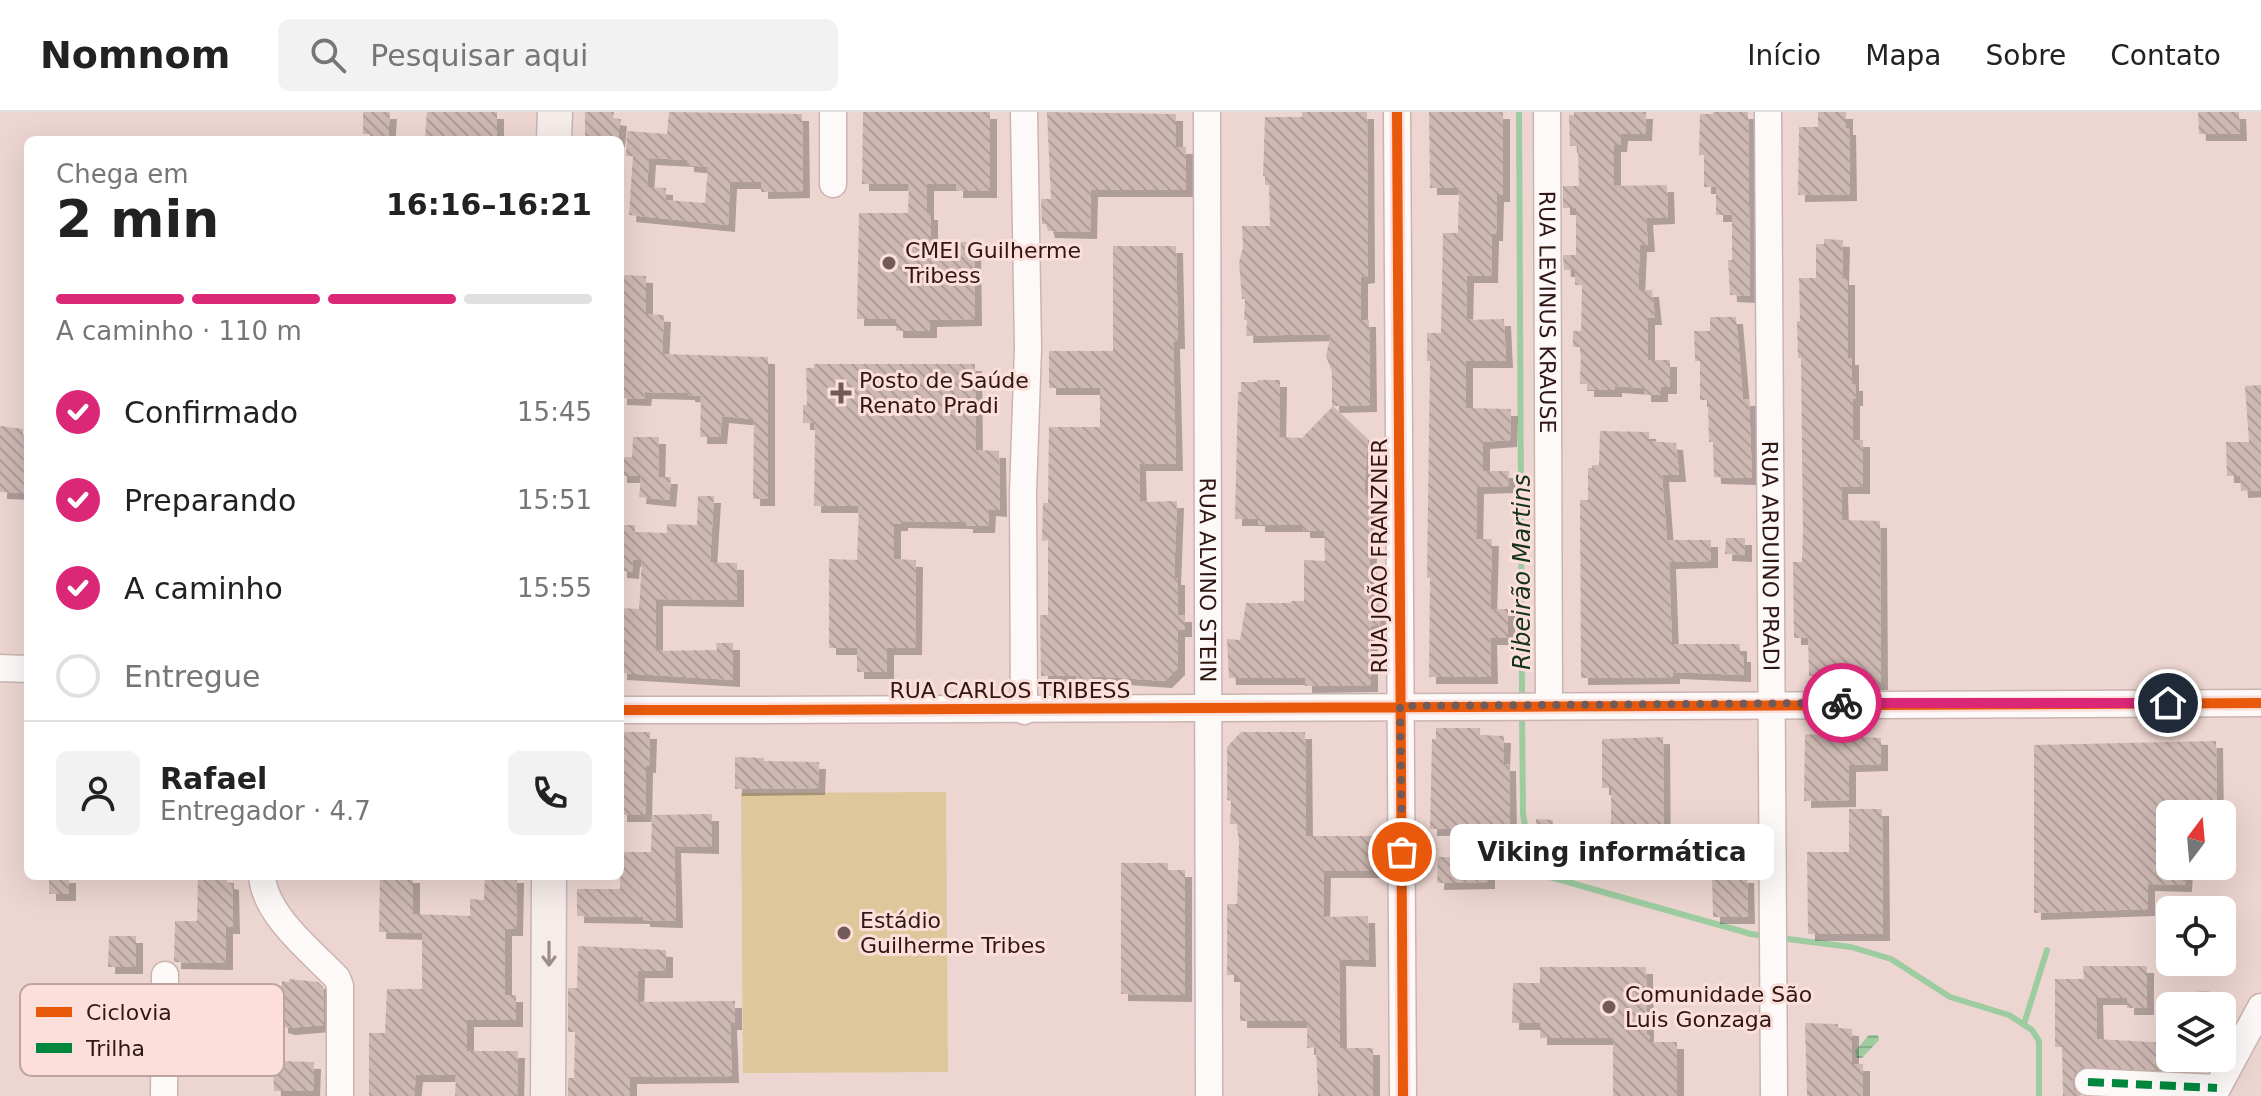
<!DOCTYPE html>
<html lang="pt">
<meta charset="utf-8">
<style>
:root{--surface:#fff;--page:#f2f2f2;--text:#222;--muted:#767676;--line:#e0e0e0;--accent:#db2777}
body{margin:0;font-family:"DejaVu Sans",sans-serif;background:var(--page);color:var(--text);height:100vh;display:flex;flex-direction:column;font-size:30px;white-space:nowrap}
*{box-sizing:border-box;margin:0}
p{font-size:26px;color:var(--muted)}
.icon{flex:none;width:44px;height:44px;fill:none;stroke:currentColor;stroke-width:2;stroke-linecap:round;stroke-linejoin:round}
.map{position:relative;flex:1;overflow:hidden}
.panel{position:absolute;left:24px;top:24px;width:600px;height:744px;display:flex;flex-direction:column;background:var(--surface);border-radius:12px;box-shadow:0 8px 32px #0002}
.panel>*{flex:none}
.needle{width:52px;rotate:16deg}
.buttons{position:absolute;left:2156px;top:688px;display:grid;gap:16px}
.buttons a{display:grid;place-items:center;width:80px;height:80px;border-radius:12px;background:var(--surface);box-shadow:0 8px 32px #0002;font-size:40px}
.pin{position:absolute;display:grid;place-items:center;width:68px;height:68px;color:#fff;margin:-34px;border:4px solid #fff;border-radius:50%;box-shadow:0 2px 8px #0007}
.courier{position:absolute;display:grid;place-items:center;width:80px;height:80px;margin:-40px;border:6px solid #db2777;border-radius:50%;background:#fff;color:#222;box-shadow:0 2px 10px #0007}
.bubble{position:absolute;height:56px;border-radius:12px;background:var(--surface);box-shadow:0 8px 32px #0002;font-size:26px;font-weight:800;line-height:56px;text-align:center}
.head em{font-style:normal;font-weight:800}
.head div{display:flex;flex-direction:column-reverse}
.head{display:flex;align-items:center;justify-content:space-between;height:136px;padding:0 32px}
h1{font-size:52px;font-weight:800;line-height:60px}
.bar{display:grid;grid-template-columns:repeat(4,1fr);gap:12px 8px;align-content:center;height:96px;padding:0 32px}
.bar i{height:10px;border-radius:6px;background:var(--line)}
.bar .on{background:var(--accent)}
.bar p{grid-column:span 4}
.line{display:flex;align-items:center;gap:20px;padding:0 32px;border-top:2px solid var(--line)}
.line div{flex:1}
.round{display:grid;place-items:center;flex:none;width:84px;height:84px;border-radius:12px;background:var(--page)}
ol{padding:0 32px;list-style:none}
li{display:flex;align-items:center;gap:24px;height:88px}
li p{margin-inline-start:auto}
li .icon{padding:8px;border-radius:50%;background:var(--accent);color:#fff;stroke-width:4}
li:last-child{color:var(--muted)}
li i{width:44px;height:44px;border:4px solid var(--line);border-radius:50%}
header{display:flex;align-items:center;gap:48px;box-sizing:border-box;height:112px;padding:0 40px;background:var(--surface);border-bottom:2px solid var(--line)}
header strong{font-size:38px}
nav{display:flex;gap:44px;margin-inline-start:auto;font-size:28px}
.search{width:560px;height:72px;background:var(--page);display:flex;align-items:center;gap:20px;box-sizing:border-box;padding:0 28px;border-radius:12px;color:var(--muted);font-size:30px}
.map>svg:first-child{display:block}
.green{fill:#dfc79c}
.water{fill:url(#water-rules)}
.lines{fill:none;stroke-linecap:round;stroke-linejoin:round}
.stream{stroke:#9ecca1;stroke-width:6}
.building{fill:url(#building-back-hatch);fill-rule:evenodd;filter:url(#shadow)}
.minor-casing{stroke:#cbb4b0;stroke-width:29}
.major-casing{stroke:#c3b5b2;stroke-width:37}
.minor{stroke:#fcf9f8;stroke-width:26}
.major{stroke:#f6ecea;stroke-width:34}
.quiet{stroke:#00873e;stroke-width:8;stroke-dasharray:16 8;stroke-linecap:butt}
.cycleway-casing{stroke:#fcdfda;stroke-width:15}
.cycleway{stroke:#e8590c;stroke-width:10}
.oneway{stroke:#9d8c89}
.done{stroke:#725a56;stroke-width:8;stroke-dasharray:0 14.4}
.route{stroke:#db2777;stroke-width:10}
.poi-dot{fill:#725a56;stroke:#fcdfda;stroke-width:3}
.labels{text-anchor:middle;stroke-width:6;stroke-linejoin:round;paint-order:stroke}
.poi-label{font-size:22px;fill:#301713;stroke:#fcdfda;text-anchor:start}
.street-label{font-size:22px;fill:#301713;stroke:#fcdfda}
.water-label{font-size:24px;font-style:italic;fill:#13331b;stroke:#fcdfda}
.key{fill:#fcdfda;stroke:#bfa39e;stroke-width:2}
.key-label{font-size:22px;fill:#301713}
</style>
<header>
<strong>Nomnom</strong>
<div class="search"><svg class="icon" aria-label="search" viewBox="0 0 24 24"><circle cx="10" cy="10" r="6"/><path d="M15 15l6 6"/></svg>Pesquisar aqui</div>
<nav><a>Início</a><a>Mapa</a><a>Sobre</a><a>Contato</a></nav>
</header>
<div class="map">
<svg width="2261" height="984" viewBox="0 0 2261 984">
<defs>
<pattern id="water-rules" width="6" height="5" patternUnits="userSpaceOnUse" patternTransform="scale(2)"><rect width="6" height="5" fill="#9ecca1"/><path d="M0 2.5h6" fill="none" stroke="#88ae8a"/></pattern>
<pattern id="building-back-hatch" width="6" height="6" patternUnits="userSpaceOnUse" patternTransform="scale(2)"><rect width="6" height="6" fill="#ceb8b3"/><path d="M-1 5l2 2M0 0l6 6M5-1l2 2" fill="none" stroke="#b19d99"/></pattern>
<filter id="shadow"><feDropShadow dx="7" dy="7" stdDeviation="0" flood-color="#0004"/></filter>
</defs>
<rect width="100%" height="100%" fill="#edd6d1"/>
<path class="green" d="M946 680 948 960 743 961 741 681Z"/>
<path class="water" d="M1869 923H1878L1879 928 1862 946H1857L1855 939Z"/>
<g class="lines">
<path class="stream" d="M1519 0 1522 588
M1522 600 1523 702 1530 743 1550 765 1751 822 1765 824
M1780 826 1851 835 1891 847 1950 885 2009 903 2032 918 2039 929V984
M2024 912 2047 838"/>
</g>
<path class="building" d="M363 0H390L388 28H372V22H363Z
M427 0H497V27L425 24Z
M585 0H614L613 6 620 7 618 28H585Z
M669 0 802 2 803 79 761 80V70H730L728 113 629 103 633 44H626L627 19 667 22ZM649 46 687 48V53L708 55 705 91 666 88V76L647 75Z
M863 0H990V79H956V72H927V101H931V130H974L975 207 930 208V219H896V207H857L859 101H908L909 72H862Z
M1047 0 1176 2V35H1186V78H1091L1090 120 1048 119 1046 112H1042L1041 87H1051Z
M1302 0H1367L1368 164 1361 165V208H1369L1370 293 1332 294V260L1326 244 1331 222 1246 224 1247 208H1244L1245 187H1242L1239 150 1243 136 1242 114H1270L1269 73H1265V64H1263L1265 5H1302Z
M1429 0H1503V83H1497L1496 122H1492L1491 164H1467L1466 208 1504 207 1506 249H1466V296L1511 297 1510 328 1483 330V359H1509L1508 374 1477 375 1476 427H1492L1490 497H1508V526H1490L1491 565H1429L1430 466H1427L1430 249H1427V221H1441L1443 121H1458L1459 76H1430Z
M1574 0H1646L1645 22H1621L1620 33H1614V74L1667 73 1668 105 1646 106 1648 133H1640L1638 178H1652L1655 206H1648V248H1670V275H1661V283H1644V276L1615 274V278H1587V272H1580L1581 235H1573V219H1581L1582 173H1575V158H1564L1563 143H1576V96H1563V74H1579L1578 34H1570L1569 3H1574Z
M1713 0H1748L1750 184 1730 183 1728 148H1732V103H1716V75H1704V43H1699L1700 2H1713Z
M1818 0H1846V16H1849L1850 82 1798 83 1799 15H1818Z
M2198 0H2239L2240 22H2199Z
M1824 127 1843 128 1842 166H1848V246H1852V272H1856V287H1853V328H1863V375H1841L1842 408 1880 409 1881 571H1864V563L1809 564 1808 526H1794L1793 450H1802L1803 420 1801 246H1798L1797 209H1800L1799 166H1816V132H1824Z
M1113 134H1176L1178 230H1173L1176 352H1139L1140 390 1177 389 1174 466H1178V503H1185V518H1178V556L1165 569 1092 564V578H1076V564H1041L1040 503H1048V428L1042 429 1043 391H1048L1049 315H1100V276H1049V239H1113Z
M620 163 646 164V202L664 203 662 242 768 245V387H753L754 307 722 304 720 325H700L701 284 688 283V281L645 280 644 287 620 286Z
M1710 205H1736L1743 287H1749L1752 366 1714 365 1713 330H1709L1708 288H1700V249H1695L1694 219H1710Z
M814 252H975L976 338 999 339 1000 398 989 397 988 414H966V410L901 409V412H894V447L916 448 915 536H887V560H857V536H829V447L857 448 859 394H814L815 316 814 311H803V293H807L806 256H814Z
M1257 268H1280L1279 325 1302 326 1333 294 1368 327 1364 383H1371L1369 487H1379L1380 514H1371V573L1305 574V566H1229L1227 527 1240 528 1246 491H1291V489H1304V448L1325 449 1324 419H1303V413H1258V407H1235L1238 280H1241V270H1257Z
M2261 273V378L2241 379 2240 364H2227L2226 330H2249L2245 274Z
M0 314 23 317 24 381 0 380Z
M1600 319 1649 320V329L1676 331 1679 363H1662L1667 428H1711V449L1669 450 1672 532H1740V543H1744V563L1673 560V565L1581 566 1580 388H1588V356H1592V353H1599Z
M633 325H659L658 365H671L669 388 639 385 641 364H620V345H632Z
M698 384H714L710 450 737 451V488L656 487V539L717 538 716 531H733V568L620 561V496L639 497 642 448H633L632 460 620 459V413H635V420L667 421V412L697 413Z
M1726 426H1745V443L1725 442Z
M1436 616H1480V623L1504 624 1503 652H1509L1510 716 1430 717 1432 627H1436Z
M620 620H650L649 654H646L645 703H620Z
M1241 620H1305L1306 724H1372V759H1324L1323 805 1368 804 1369 848 1339 847 1340 936H1373V984H1318L1316 935 1307 936V909H1240V866L1237 863H1227V792H1237L1239 732 1237 712H1230L1231 689 1227 688V635Z
M1805 622 1881 626V652L1849 653V688L1804 689Z
M1663 625 1664 750 1612 751 1611 733H1603V716H1611V676H1602V627Z
M2216 629 2217 702H2170V754H2186L2185 773 2148 772V797L2034 801V633Z
M735 645 764 646V649L819 650 818 676 735 677Z
M1849 697H1882L1883 822H1808L1807 740H1849Z
M712 702V735L674 734 676 809 643 808V805L577 804V777H620V740H651L652 703Z
M1536 707 1553 708V740H1537Z
M1438 745H1488V770L1437 771Z
M1121 751H1168V758H1185V883L1121 882Z
M49 764H69V782H49Z
M198 764H227V770L232 771 233 815H226V851L174 850 175 809H197Z
M380 764H413V802L470 804V787L484 788 485 764H517L516 817H505V883H516V908H467V939H518L517 984H455L456 963H416L414 984H369V921H385L387 877H422V821L379 820Z
M1712 764H1747L1748 805H1713Z
M109 824H136V855H108Z
M578 834 666 838V859H638L637 890 735 889V911H730L732 964 630 965V984H568V966H574L575 920H568V876H577Z
M2083 854H2147V896H2127V886H2096L2097 927 2168 931 2167 958 2081 956 2075 961 2072 970 2074 978 2081 984H2063L2062 935H2055V867H2084Z
M1540 855H1646L1647 923H1650V930H1677V984H1613V926H1540V911H1512L1513 871H1540Z
M289 867 318 870 323 875 324 913 288 916 281 914V904H235V874H282V869L289 870Z
M2209 879 2210 894H2165L2164 882Z
M1805 911 1838 912V916L1852 917V952H1863V984H1807Z
M273 949 314 950 313 979H274Z"/>
<g class="lines">
<defs>
<g id="minor">
<path d="M833 0V72"/>
<path d="M1024 0 1028 236 1023 380 1024 599"/>
<path id="s1" d="M1207 0 1209 984"/>
<path d="M1397 0 1403 984"/>
<path id="s2" d="M1547 0 1549 593"/>
<path id="s3" d="M1768 0 1774 984"/>
<path d="M0 556 28 557"/>
<path d="M620 598C1167 599 1714 592 2261 591"/>
<path d="M262 764C265 803 311 839 337 866L340 874V984"/>
<path d="M2088 970 2217 976"/>
<path d="M164 984 165 863"/>
<path d="M2213 984 2261 895"/>
</g>
<path id="major" d="M554 28 555 0
M548 984 549 764"/>
</defs>
<use href="#minor" class="minor-casing"/>
<use href="#major" class="major-casing"/>
<use href="#minor" class="minor"/>
<use href="#major" class="major"/>
<path class="quiet" d="M2088 970 2217 976"/>
<defs>
<path id="cycleway" d="M1397 0 1403 984
M620 598C1167 599 1714 592 2261 591"/>
</defs>
<use href="#cycleway" class="cycleway-casing"/>
<use href="#cycleway" class="cycleway"/>
</g>
<defs><path id="oneway-shaft" d="M-6 0H5M1.5-3L5.5 0L1.5 3" fill="none" stroke-width="1.6" stroke-linecap="round" stroke-linejoin="round" transform="scale(2)"/></defs>
<use class="oneway" href="#oneway-shaft" transform="translate(549 842) rotate(90)"/>
<g class="lines">
<path class="done" d="M1402 740 1400 594 1842 591"/>
<path class="route" d="M1842 591H2168"/>
</g>
<g class="poi-dot">
<circle cx="889" cy="151" r="8"/>
<path d="M837 269h8v8h8v8h-8v8h-8v-8h-8v-8h8z"/>
<circle cx="844" cy="821" r="8"/>
<circle cx="1609" cy="895" r="8"/>
</g>
<g class="labels">
<g class="poi-label">
<text x="905" y="146">CMEI Guilherme<tspan x="905" dy="25">Tribess</tspan></text>
<text x="859" y="276">Posto de Saúde<tspan x="859" dy="25">Renato Pradi</tspan></text>
<text x="860" y="816">Estádio<tspan x="860" dy="25">Guilherme Tribes</tspan></text>
<text x="1625" y="890">Comunidade São<tspan x="1625" dy="25">Luis Gonzaga</tspan></text>
</g>
<g class="street-label">
<text dy="8" stroke="none"><textPath href="#s2" startOffset="200">RUA LEVINUS KRAUSE</textPath></text>
<text transform="translate(1379 444) rotate(-90)" y="8">RUA JOÃO FRANZNER</text>
<text dy="8" stroke="none"><textPath href="#s3" startOffset="444">RUA ARDUINO PRADI</textPath></text>
<text dy="8" stroke="none"><textPath href="#s1" startOffset="468">RUA ALVINO STEIN</textPath></text>
<text x="1010" y="586">RUA CARLOS TRIBESS</text>
</g>
<g class="water-label">
<text transform="translate(1522 460) rotate(-90)" y="8">Ribeirão Martins</text>
</g>
</g>
<rect x="20" y="872" width="264" height="92" rx="12" class="key"/>
<rect x="36" y="895" width="36" height="10" fill="#e8590c"/>
<rect x="36" y="931" width="36" height="10" fill="#00873e"/>
<g class="key-label">
<text x="86" y="908">Ciclovia</text>
<text x="86" y="944">Trilha</text>
</g>
</svg>
<div class="buttons">
<a><svg class="needle" viewBox="-14 -14 28 28"><path d="M0-13l5 13h-10z" fill="#e53935"/><path d="M0 13l5-13h-10z" fill="#767676"/></svg></a>
<a><svg class="icon" aria-label="locate" viewBox="0 0 24 24"><circle cx="12" cy="12" r="6"/><path d="M12 2v4M12 18v4M2 12h4M18 12h4"/></svg></a>
<a><svg class="icon" aria-label="layers" viewBox="0 0 24 24"><path d="M12 4l9 5-9 5-9-5zM3 14l9 5 9-5"/></svg></a>
</div>
<div class="pin" style="left:1402px;top:740px;background:#ea580c"><svg class="icon" aria-label="bag" viewBox="0 0 24 24"><path d="M5 8h14l-1 12H6zM9 8a3 3 0 0 1 6 0"/></svg></div>
<div class="pin" style="left:2168px;top:591px;background:#1f2937"><svg class="icon" aria-label="home" viewBox="0 0 24 24"><path d="M3 11l9-7 9 7M6 9v11h12V9"/></svg></div>
<div class="courier" style="left:1842px;top:591px"><svg class="icon" aria-label="bike" viewBox="0 0 24 24"><circle cx="6" cy="16" r="4"/><circle cx="18" cy="16" r="4"/><path d="M6 16l4-8h5l3 8M10 8l3 8H6M13 5h3"/></svg></div>
<div class="bubble" style="left:1450px;top:712px;width:324px">Viking informática</div>
<section class="panel">
<div class="head"><div><h1>2 min</h1><p>Chega em</p></div><em>16:16–16:21</em></div>
<div class="bar"><i class="on"></i><i class="on"></i><i class="on"></i><i></i><p>A caminho · 110 m</p></div>
<ol>
<li><svg class="icon" aria-label="check" viewBox="0 0 24 24"><path d="M5 12l5 5 9-10"/></svg>Confirmado<p>15:45</p></li>
<li><svg class="icon" aria-label="check" viewBox="0 0 24 24"><path d="M5 12l5 5 9-10"/></svg>Preparando<p>15:51</p></li>
<li><svg class="icon" aria-label="check" viewBox="0 0 24 24"><path d="M5 12l5 5 9-10"/></svg>A caminho<p>15:55</p></li>
<li><i></i>Entregue</li>
</ol>
<div class="line" style="height:144px"><a class="round"><svg class="icon" aria-label="person" viewBox="0 0 24 24"><circle cx="12" cy="8" r="4"/><path d="M4 21q1-7 8-7t8 7"/></svg></a><div><b>Rafael</b><p>Entregador · 4.7</p></div><a class="round"><svg class="icon" aria-label="phone" viewBox="0 0 24 24"><path d="M5 4h4l2 5-3 2q2 4 5 5l2-3 5 2v4C11 20 4 13 5 4z"/></svg></a></div>
</section>
</div>
